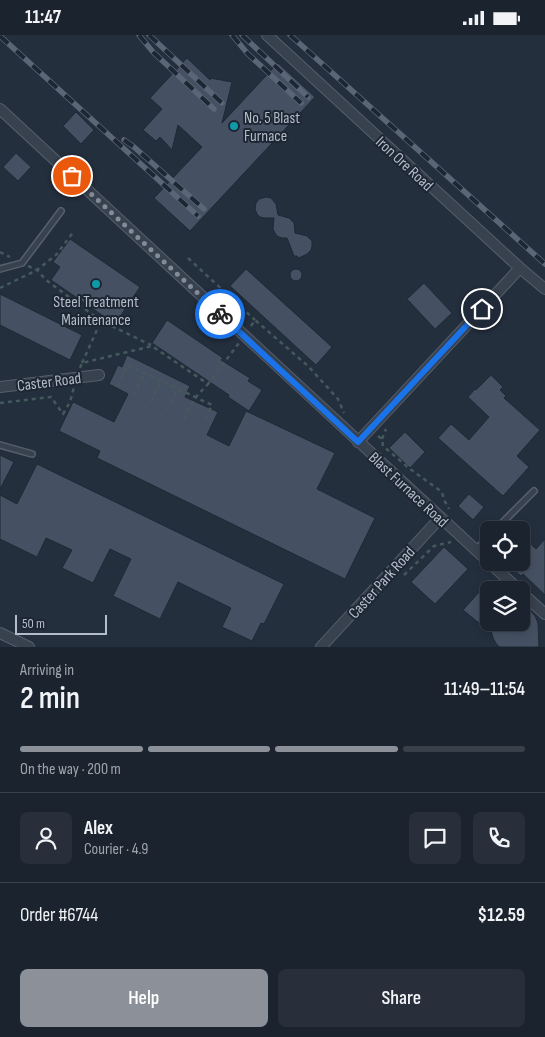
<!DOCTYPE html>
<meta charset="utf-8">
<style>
:root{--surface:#1b232e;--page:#282f3a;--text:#f1f3f6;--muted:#a0a4aa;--line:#39404a;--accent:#8c9099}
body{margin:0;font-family:"Sofia Sans Condensed",sans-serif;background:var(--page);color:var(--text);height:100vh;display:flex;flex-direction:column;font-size:19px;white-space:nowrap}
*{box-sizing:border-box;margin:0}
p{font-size:16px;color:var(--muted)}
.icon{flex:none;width:28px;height:28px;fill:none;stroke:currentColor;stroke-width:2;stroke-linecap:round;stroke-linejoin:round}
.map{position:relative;height:612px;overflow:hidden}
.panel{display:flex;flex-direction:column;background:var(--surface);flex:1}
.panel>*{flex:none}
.buttons{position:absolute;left:480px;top:486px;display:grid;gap:10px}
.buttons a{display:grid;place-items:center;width:50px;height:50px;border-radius:8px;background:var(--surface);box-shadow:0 2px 8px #0003,0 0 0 1px var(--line);font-size:25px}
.scale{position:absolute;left:15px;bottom:12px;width:92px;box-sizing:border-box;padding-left:5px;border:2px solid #b4bcc9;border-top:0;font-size:14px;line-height:18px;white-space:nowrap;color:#b4bcc9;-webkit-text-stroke:4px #1d2633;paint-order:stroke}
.pin{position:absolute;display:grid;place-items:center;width:42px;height:42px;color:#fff;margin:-21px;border:2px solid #fff;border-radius:50%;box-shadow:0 1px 5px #0007}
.courier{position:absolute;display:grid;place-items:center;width:50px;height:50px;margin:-25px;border:4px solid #1a73e8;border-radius:50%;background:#fff;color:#222;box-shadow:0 1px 6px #0007}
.head em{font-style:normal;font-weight:600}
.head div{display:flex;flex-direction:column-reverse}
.head{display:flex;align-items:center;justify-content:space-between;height:85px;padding:0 20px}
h1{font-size:32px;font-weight:600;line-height:38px}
.bar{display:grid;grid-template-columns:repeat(4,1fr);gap:8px 5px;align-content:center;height:60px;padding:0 20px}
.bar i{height:6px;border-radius:4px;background:var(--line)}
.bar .current{background:var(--accent)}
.bar p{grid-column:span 4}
.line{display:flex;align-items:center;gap:12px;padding:0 20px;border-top:1px solid var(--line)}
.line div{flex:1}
.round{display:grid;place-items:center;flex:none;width:52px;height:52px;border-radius:8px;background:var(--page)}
.primary-button{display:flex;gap:10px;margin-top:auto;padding:10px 20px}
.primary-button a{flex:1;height:58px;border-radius:8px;background:var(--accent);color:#fff;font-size:20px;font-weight:600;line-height:58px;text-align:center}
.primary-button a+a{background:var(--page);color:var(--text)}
.status{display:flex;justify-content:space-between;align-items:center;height:35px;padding:0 25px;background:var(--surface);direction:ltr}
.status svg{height:14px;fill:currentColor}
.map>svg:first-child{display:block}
.building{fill:#455162;stroke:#1f2835}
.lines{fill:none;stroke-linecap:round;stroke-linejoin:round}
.lane-casing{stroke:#565f6c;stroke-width:8}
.street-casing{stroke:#565f6c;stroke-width:12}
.path{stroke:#44595c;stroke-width:2.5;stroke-dasharray:4 4;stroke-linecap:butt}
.lane{stroke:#38414e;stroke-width:5}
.street{stroke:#38414e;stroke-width:10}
.rail-casing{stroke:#5a6575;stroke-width:5.5}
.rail{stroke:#1d2633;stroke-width:4;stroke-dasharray:11;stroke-linecap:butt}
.done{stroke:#828b98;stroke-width:5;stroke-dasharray:0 9}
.route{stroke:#1a73e8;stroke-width:6}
.culture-dot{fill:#0f9aa8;stroke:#1d2633;stroke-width:2}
.labels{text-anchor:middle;stroke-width:4;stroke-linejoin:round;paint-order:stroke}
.poi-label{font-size:16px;fill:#b4bcc9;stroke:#1d2633;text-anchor:start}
.street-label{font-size:16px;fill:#b4bcc9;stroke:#1d2633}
</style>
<div class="status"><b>11:47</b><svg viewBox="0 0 49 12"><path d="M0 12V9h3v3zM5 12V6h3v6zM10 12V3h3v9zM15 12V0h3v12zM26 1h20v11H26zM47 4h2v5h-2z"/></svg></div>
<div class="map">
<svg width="545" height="612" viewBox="0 0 545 612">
<rect width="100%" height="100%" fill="#242f3e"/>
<path class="building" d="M187 23 210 45V43L232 47 222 88 278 28 315 62 190 196 154 163 202 112 178 90 172 115 160 102 156 106 143 95 162 74 150 63Z
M76 77 94 95 81 109 63 91Z
M16 118 31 132 18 146 3 132Z
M266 162 271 163 276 169 278 180 289 183 294 188 295 198 307 201 312 206V211L311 215 307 219 299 223 297 221H294L287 203H282L277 201 275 198 273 194 274 183H265L260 182 257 179 255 174 256 168 259 164Z
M70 204 140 252 115 289 51 245 60 232 53 227Z
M290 240a6 6 0 1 1 12 0a6 6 0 1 1-12 0Z
M246 234 332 312 316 330 230 251Z
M424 248 452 278 435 294 407 264Z
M0 259 82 300 70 325 0 290Z
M167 285 223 323 221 325 250 343 248 346 262 355 249 376 228 362 229 360 152 308Z
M127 320 190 351 185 362 218 377 207 400 229 411 246 376 335 418 317 454 375 483 345 544 97 423 100 416 59 396 73 367 114 387 128 359 109 349 118 330 122 332Z
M491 340 503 352 500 355 506 361 504 363 540 395 517 421 529 432 503 461 438 403 451 389 469 405 489 382 468 362 475 354 476 355Z
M405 397 425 417 410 433 389 413Z
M0 420 14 427 0 454Z
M37 429 284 549 264 589 261 588 252 606 222 592 231 573 178 547 160 584 113 561 131 524 110 514 93 548 62 533 72 515 46 503 37 522 0 504V460L17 469Z
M469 459 484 472 473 485 458 471Z
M521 500 536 514 545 504V560L523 539 521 541 506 528H521Z
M444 512 468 534 435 569 411 547Z
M489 546V577L479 588 463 575Z
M521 570 530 575 535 581 538 588 539 612H500L497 610 493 603 489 588H521Z"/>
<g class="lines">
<defs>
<path id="lane" d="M0 234 22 228 61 176
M0 410 32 419
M495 495 534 456
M476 515 489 501"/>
<path id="street" d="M267 0 520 233 545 254
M0 74 519 555
M0 352 99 340
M358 407 520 233
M521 557 545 579
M0 598 29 612
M321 612 440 483"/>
</defs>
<use href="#lane" class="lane-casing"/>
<use href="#street" class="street-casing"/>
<path class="path" d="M0 217 10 222
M188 223 255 285
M28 231 37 235 46 245 101 286 151 310
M0 253 37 235 57 219 74 196
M251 291 255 285 308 331 338 364 344 378
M82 328 101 286
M80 333 82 328 152 311 208 349 239 308
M118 351 127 330 212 370 204 387
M134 360 145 338
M151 367 161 346
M0 368 51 362 63 379 70 367 74 352
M167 375 178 354
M184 384 195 363 208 349
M378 401 382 404 383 411 410 434 442 457 444 465 449 474
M382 404 386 394
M404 540 434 511 451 507"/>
<use href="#lane" class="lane"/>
<use href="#street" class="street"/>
<defs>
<path id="rail" d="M139 0 153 17 214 74
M149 0 222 68
M232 0 248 19 301 68
M242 0 308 62
M290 0 545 229
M0 1 198 181
M124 105 134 112 204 174"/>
</defs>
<use href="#rail" class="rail-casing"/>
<use href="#rail" class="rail"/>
</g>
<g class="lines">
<path class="done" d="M72 141 220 279"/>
<path class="route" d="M220 279 358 407 482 274"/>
</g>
<g class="culture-dot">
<circle cx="234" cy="91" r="5"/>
<circle cx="96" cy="249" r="5"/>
</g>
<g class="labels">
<g class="poi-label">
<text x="244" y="88">No. 5 Blast<tspan x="244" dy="18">Furnace</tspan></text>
<text x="96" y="272" text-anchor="middle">Steel Treatment<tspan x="96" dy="18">Maintenance</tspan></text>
</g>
<g class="street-label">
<text transform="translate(405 128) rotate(43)" y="6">Iron Ore Road</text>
<text transform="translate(49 346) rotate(-7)" y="6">Caster Road</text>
<text transform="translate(409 454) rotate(43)" y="6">Blast Furnace Road</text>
<text transform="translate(381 547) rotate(-48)" y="6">Caster Park Road</text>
</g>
</g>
</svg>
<div class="buttons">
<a><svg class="icon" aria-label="locate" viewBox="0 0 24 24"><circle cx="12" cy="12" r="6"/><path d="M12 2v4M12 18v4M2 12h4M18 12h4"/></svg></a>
<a><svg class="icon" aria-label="layers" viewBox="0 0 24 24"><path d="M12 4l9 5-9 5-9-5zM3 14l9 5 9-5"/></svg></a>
</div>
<div class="scale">50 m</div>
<div class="pin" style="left:72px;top:141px;background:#ea580c"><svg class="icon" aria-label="bag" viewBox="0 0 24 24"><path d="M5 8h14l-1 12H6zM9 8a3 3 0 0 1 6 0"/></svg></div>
<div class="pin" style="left:482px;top:274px;background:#1f2937"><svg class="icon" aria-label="home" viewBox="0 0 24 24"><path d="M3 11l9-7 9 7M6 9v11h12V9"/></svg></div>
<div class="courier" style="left:220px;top:279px"><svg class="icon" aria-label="bike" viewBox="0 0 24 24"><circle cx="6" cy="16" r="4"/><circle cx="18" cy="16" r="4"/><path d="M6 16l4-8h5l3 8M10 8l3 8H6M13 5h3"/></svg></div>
</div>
<section class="panel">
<div class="head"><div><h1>2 min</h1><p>Arriving in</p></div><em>11:49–11:54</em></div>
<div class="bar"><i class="current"></i><i class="current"></i><i class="current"></i><i></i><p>On the way · 200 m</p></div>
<div class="line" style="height:90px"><a class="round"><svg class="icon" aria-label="person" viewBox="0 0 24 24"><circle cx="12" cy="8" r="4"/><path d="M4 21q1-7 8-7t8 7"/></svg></a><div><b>Alex</b><p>Courier · 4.9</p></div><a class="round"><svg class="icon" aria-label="chat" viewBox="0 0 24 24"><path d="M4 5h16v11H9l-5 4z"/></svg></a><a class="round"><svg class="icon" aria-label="phone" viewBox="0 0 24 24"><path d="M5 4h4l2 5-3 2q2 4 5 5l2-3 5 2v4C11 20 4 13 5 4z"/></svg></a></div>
<div class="line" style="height:65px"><div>Order #6744</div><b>$12.59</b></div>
<div class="primary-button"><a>Help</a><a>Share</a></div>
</section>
